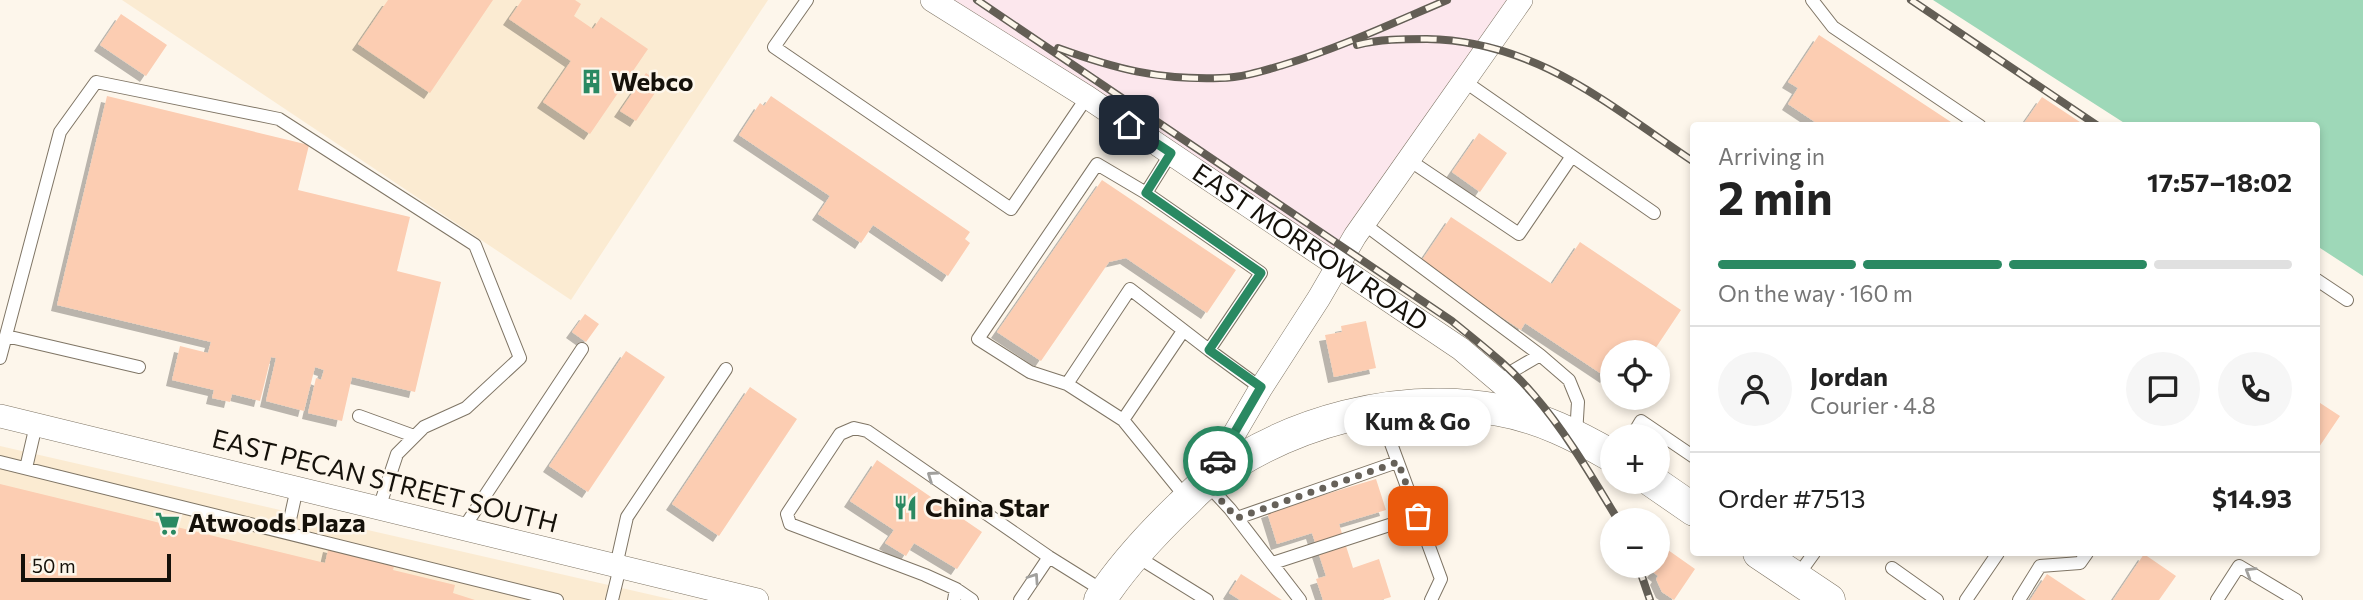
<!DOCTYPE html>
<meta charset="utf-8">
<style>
:root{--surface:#fff;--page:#f6f6f6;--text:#222;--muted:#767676;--line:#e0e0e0;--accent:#2a8962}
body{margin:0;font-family:Commissioner,sans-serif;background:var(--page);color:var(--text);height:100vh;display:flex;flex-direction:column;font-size:26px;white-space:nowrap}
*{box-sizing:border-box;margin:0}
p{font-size:23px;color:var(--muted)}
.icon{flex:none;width:38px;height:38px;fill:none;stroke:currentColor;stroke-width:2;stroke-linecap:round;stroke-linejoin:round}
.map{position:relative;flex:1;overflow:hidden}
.drawer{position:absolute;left:1690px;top:122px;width:630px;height:434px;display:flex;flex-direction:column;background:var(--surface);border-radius:7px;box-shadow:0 4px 10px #0003}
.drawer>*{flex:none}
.controls{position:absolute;left:1600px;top:340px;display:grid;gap:14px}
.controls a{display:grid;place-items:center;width:70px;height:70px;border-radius:50%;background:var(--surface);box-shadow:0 4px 10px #0003;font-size:35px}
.scale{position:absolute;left:21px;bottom:18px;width:150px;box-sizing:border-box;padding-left:7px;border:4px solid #15110a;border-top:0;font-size:19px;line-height:24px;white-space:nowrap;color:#15110a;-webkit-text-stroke:5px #fdf6eb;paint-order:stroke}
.pin{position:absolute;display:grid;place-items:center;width:60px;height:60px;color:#fff;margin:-30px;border-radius:14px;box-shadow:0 4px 10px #0006}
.courier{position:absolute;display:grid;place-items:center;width:70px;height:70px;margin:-35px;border:5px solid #2a8962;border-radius:50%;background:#fff;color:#222;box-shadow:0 2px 9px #0007}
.bubble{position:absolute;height:49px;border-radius:24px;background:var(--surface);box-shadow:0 4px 10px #0003;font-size:23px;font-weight:700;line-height:49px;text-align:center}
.overview em{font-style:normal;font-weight:700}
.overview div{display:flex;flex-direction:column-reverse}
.overview{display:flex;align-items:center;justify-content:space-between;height:119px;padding:0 28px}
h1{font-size:46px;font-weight:700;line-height:52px}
.bar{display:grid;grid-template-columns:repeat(4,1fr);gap:10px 7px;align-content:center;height:84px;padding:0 28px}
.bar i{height:9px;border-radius:5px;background:var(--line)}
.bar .selected{background:var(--accent)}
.bar p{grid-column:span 4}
.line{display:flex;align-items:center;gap:18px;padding:0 28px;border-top:2px solid var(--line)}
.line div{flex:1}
.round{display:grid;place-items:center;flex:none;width:74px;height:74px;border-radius:37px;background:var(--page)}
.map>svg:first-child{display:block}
.built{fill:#fbebd2}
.industrial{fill:#fce7ed}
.green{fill:#9ed8b8}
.building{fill:#fccdb2;filter:url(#shadow)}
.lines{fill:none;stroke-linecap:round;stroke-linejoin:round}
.service-casing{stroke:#7f7565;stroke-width:14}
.minor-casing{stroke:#7f7565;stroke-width:24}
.secondary-casing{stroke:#7f7565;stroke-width:33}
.service{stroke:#fff;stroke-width:12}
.minor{stroke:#fff;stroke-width:23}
.secondary{stroke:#fff;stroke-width:32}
.rail-casing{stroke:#635e55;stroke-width:8}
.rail{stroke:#fdf6eb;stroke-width:5;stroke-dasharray:16;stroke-linecap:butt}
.oneway{stroke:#a1a09d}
.done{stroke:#666159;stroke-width:7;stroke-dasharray:0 12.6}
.route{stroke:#2a8962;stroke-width:9}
.labels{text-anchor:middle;stroke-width:5;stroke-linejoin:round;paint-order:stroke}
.poi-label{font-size:26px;font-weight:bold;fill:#15110a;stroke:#fdf6eb;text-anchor:start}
.street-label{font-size:26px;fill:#15110a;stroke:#fdf6eb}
</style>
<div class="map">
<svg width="2363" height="600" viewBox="0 0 2363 600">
<defs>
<filter id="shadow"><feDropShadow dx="-6" dy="6" stdDeviation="0" flood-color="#0004"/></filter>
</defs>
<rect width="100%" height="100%" fill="#fdf6eb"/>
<path class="built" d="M122 0H768L571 300Z
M0 446 674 600H0Z"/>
<path class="industrial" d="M953 0H1510L1334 257Z"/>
<path class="green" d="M1933 0H2363V276L2317 246V126H2129Z"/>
<path class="building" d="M388 0H493L430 93 358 44Z
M522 0H575L581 4 574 16 593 29 601 17 648 49 590 134 543 102 571 61 509 19Z
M121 14 167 45 146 76 100 45Z
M1819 35 1957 126H1821L1788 104 1798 88 1788 82Z
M646 73 661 84 636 121 620 111Z
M107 96 309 145 298 190 410 217 397 271 441 282 415 392 352 377 342 421 308 413 316 378 321 380 324 370 315 367 304 411 266 401 276 358 271 357 260 401 232 394 230 402 212 398 214 390 172 380 180 346 208 353 211 342 57 305Z
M771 96 970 232 965 239 970 243 948 276 873 225 861 243 818 214 830 196 739 135 760 103 764 106Z
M2042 97 2086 126H2022Z
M1479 133 1507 153 1480 192 1452 172Z
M1102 180 1236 270 1207 313 1126 258 1109 262 1041 361 997 332Z
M1451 217 1552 284 1580 242 1681 310 1653 352H1649L1631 340 1623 352H1612V368L1606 377 1525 323 1521 330 1420 263Z
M585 314 599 324 586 342 572 332Z
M1366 321 1376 368 1334 377 1325 335 1342 332 1341 326Z
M626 351 665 377 588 492 549 466Z
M750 387 797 419 719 536 672 504Z
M2317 401 2340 416 2317 450Z
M877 460 982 532 957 569 914 543 906 556 885 543 894 530 850 501Z
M1376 479 1386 510 1339 524 1353 568 1379 559 1391 597 1381 600H1323L1316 579 1326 576 1312 533 1277 544 1267 512Z
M0 484 325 563 329 546 395 562 393 570 455 585 453 593 475 600H0Z
M1668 550 1695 569 1674 600 1662 592 1656 579 1658 576 1653 572Z
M2144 554 2176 576 2159 600H2113Z
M1241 574 1282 600H1240L1229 593Z
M2047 574 2086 600H2030Z"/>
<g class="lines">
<defs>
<path id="service" d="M807 0 774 47 1011 209 1087 97
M1812 0 1833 27 1980 126
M1464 81 1654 213
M1171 153 1146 193 1261 273 1209 350 1261 388
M1409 160 1519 234 1572 156
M1364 224 1540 355 1569 380 1578 402 1576 435
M2317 280 2347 300
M6 336 139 367
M0 358 60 132 96 82 279 119 475 245 520 358 466 408 424 427 397 454 379 508
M1067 384 1030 372 978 339 1097 164 1146 193
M1502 384 1511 372 1540 355
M1379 411 1441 579 1431 600
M359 416 414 436
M1123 420 1183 331
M1632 436 1641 421 1694 457
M0 462 557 600
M26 468 36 425
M1206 483 1230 509 1300 600
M1188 500 1123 420 1067 384 1130 289 1209 350
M1237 518 1397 462
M463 529 582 349
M287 533 297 488
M1136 556 1207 600
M1273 563 1417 516
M616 566 627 517 726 369
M1892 568 1937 600
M1796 578 1814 553
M956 589 972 600
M612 600 620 567
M954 600 956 589 925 575 790 524 787 514 840 434 854 428 867 431 1049 557 1105 592
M1020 600 1049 557
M1966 600 1998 553
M2019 600 2040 566 2080 563 2087 553
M2217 600 2239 566 2296 600"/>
<g id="minor">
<path id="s1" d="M932 0 1087 97 1461 349 1541 417"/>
<path d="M0 416 757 600"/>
<path d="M1209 477 1261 388 1319 298 1355 236 1521 0"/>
</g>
<path id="secondary" d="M1652 481 1694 510
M1759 553 1829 600
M1100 600C1123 565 1150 536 1180 507 1189 499 1197 489 1207 482 1289 421 1398 392 1499 410 1540 417 1577 436 1612 456"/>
</defs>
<use href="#service" class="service-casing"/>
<use href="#minor" class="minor-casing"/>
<use href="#secondary" class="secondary-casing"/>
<use href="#service" class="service"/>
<use href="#minor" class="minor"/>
<use href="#secondary" class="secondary"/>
<defs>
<path id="rail" d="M977 0 1452 321C1480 344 1509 366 1533 394 1566 432 1592 477 1618 520
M1911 0 2098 126
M1357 45C1379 39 1404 39 1427 39 1536 41 1607 104 1694 162
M1058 48C1116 69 1158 80 1220 78 1241 78 1263 71 1283 65 1339 48 1393 23 1447 0
M1638 565 1650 600"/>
</defs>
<use href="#rail" class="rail-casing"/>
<use href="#rail" class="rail"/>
</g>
<defs><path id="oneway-chevron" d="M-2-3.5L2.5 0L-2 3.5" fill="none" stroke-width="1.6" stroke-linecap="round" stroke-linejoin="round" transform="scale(1.75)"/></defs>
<g class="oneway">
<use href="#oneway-chevron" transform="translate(932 476) rotate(-145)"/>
<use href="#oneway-chevron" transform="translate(2250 572) rotate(-149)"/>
<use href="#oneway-chevron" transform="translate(1034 578) rotate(-56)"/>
</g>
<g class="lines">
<path class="done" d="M1218 461 1205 483 1237 518 1398 462 1418 516"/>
<path class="route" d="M1129 125 1171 153 1146 193 1261 273 1209 350 1261 387 1218 461"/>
</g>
<defs>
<symbol id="building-bare" viewBox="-9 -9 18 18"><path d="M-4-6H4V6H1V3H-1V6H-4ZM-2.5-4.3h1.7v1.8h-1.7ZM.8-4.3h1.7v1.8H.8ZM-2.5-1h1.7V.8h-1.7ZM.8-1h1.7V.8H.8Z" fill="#2a8962" stroke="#fdf6eb" stroke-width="2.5" paint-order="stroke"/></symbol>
<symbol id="restaurant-bare" viewBox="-9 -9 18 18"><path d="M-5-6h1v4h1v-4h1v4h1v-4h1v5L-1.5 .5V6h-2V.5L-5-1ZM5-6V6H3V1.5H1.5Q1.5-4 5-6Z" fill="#2a8962" stroke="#fdf6eb" stroke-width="2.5" paint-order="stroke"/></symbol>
<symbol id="supermarket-bare" viewBox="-9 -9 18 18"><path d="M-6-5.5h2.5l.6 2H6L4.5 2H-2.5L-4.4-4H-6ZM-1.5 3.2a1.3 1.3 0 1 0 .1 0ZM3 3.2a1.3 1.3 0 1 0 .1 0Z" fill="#2a8962" stroke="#fdf6eb" stroke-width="2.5" paint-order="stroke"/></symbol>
</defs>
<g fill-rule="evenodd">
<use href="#building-bare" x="574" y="64" width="35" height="35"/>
<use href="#restaurant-bare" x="888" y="490" width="35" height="35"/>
<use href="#supermarket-bare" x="150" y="506" width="35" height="35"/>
</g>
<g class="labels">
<g class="poi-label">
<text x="611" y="91">Webco</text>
<text x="925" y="517">China Star</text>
<text x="188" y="532">Atwoods Plaza</text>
</g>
<g class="street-label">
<text dy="9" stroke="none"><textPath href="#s1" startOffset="452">EAST MORROW ROAD</textPath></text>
<text transform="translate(385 481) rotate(14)" y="9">EAST PECAN STREET SOUTH</text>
</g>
</g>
</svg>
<div class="controls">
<a><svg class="icon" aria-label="locate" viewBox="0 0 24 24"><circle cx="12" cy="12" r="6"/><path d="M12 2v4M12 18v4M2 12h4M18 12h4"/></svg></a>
<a>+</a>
<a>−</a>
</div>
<div class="scale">50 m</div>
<div class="pin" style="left:1418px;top:516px;background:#ea580c"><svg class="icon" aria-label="bag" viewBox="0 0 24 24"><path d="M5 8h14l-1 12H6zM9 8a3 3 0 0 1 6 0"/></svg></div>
<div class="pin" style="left:1129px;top:125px;background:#1f2937"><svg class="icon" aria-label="home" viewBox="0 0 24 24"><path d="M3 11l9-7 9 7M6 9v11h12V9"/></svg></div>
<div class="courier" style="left:1218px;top:461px"><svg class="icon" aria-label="car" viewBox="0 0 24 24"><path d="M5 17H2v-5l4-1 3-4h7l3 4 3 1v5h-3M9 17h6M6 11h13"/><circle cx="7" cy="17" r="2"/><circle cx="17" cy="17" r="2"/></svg></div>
<div class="bubble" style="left:1344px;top:397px;width:147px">Kum &amp; Go</div>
<section class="drawer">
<div class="overview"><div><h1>2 min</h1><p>Arriving in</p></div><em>17:57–18:02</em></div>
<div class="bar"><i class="selected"></i><i class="selected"></i><i class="selected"></i><i></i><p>On the way · 160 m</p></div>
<div class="line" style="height:126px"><a class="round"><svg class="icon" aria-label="person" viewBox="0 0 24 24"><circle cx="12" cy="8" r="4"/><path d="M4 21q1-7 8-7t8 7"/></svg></a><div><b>Jordan</b><p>Courier · 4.8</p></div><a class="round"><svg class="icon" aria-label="chat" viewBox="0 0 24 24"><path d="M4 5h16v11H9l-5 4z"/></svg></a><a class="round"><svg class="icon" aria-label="phone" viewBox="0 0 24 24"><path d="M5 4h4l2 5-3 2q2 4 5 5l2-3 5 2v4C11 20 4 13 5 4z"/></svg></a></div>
<div class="line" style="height:91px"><div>Order #7513</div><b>$14.93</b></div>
</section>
</div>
